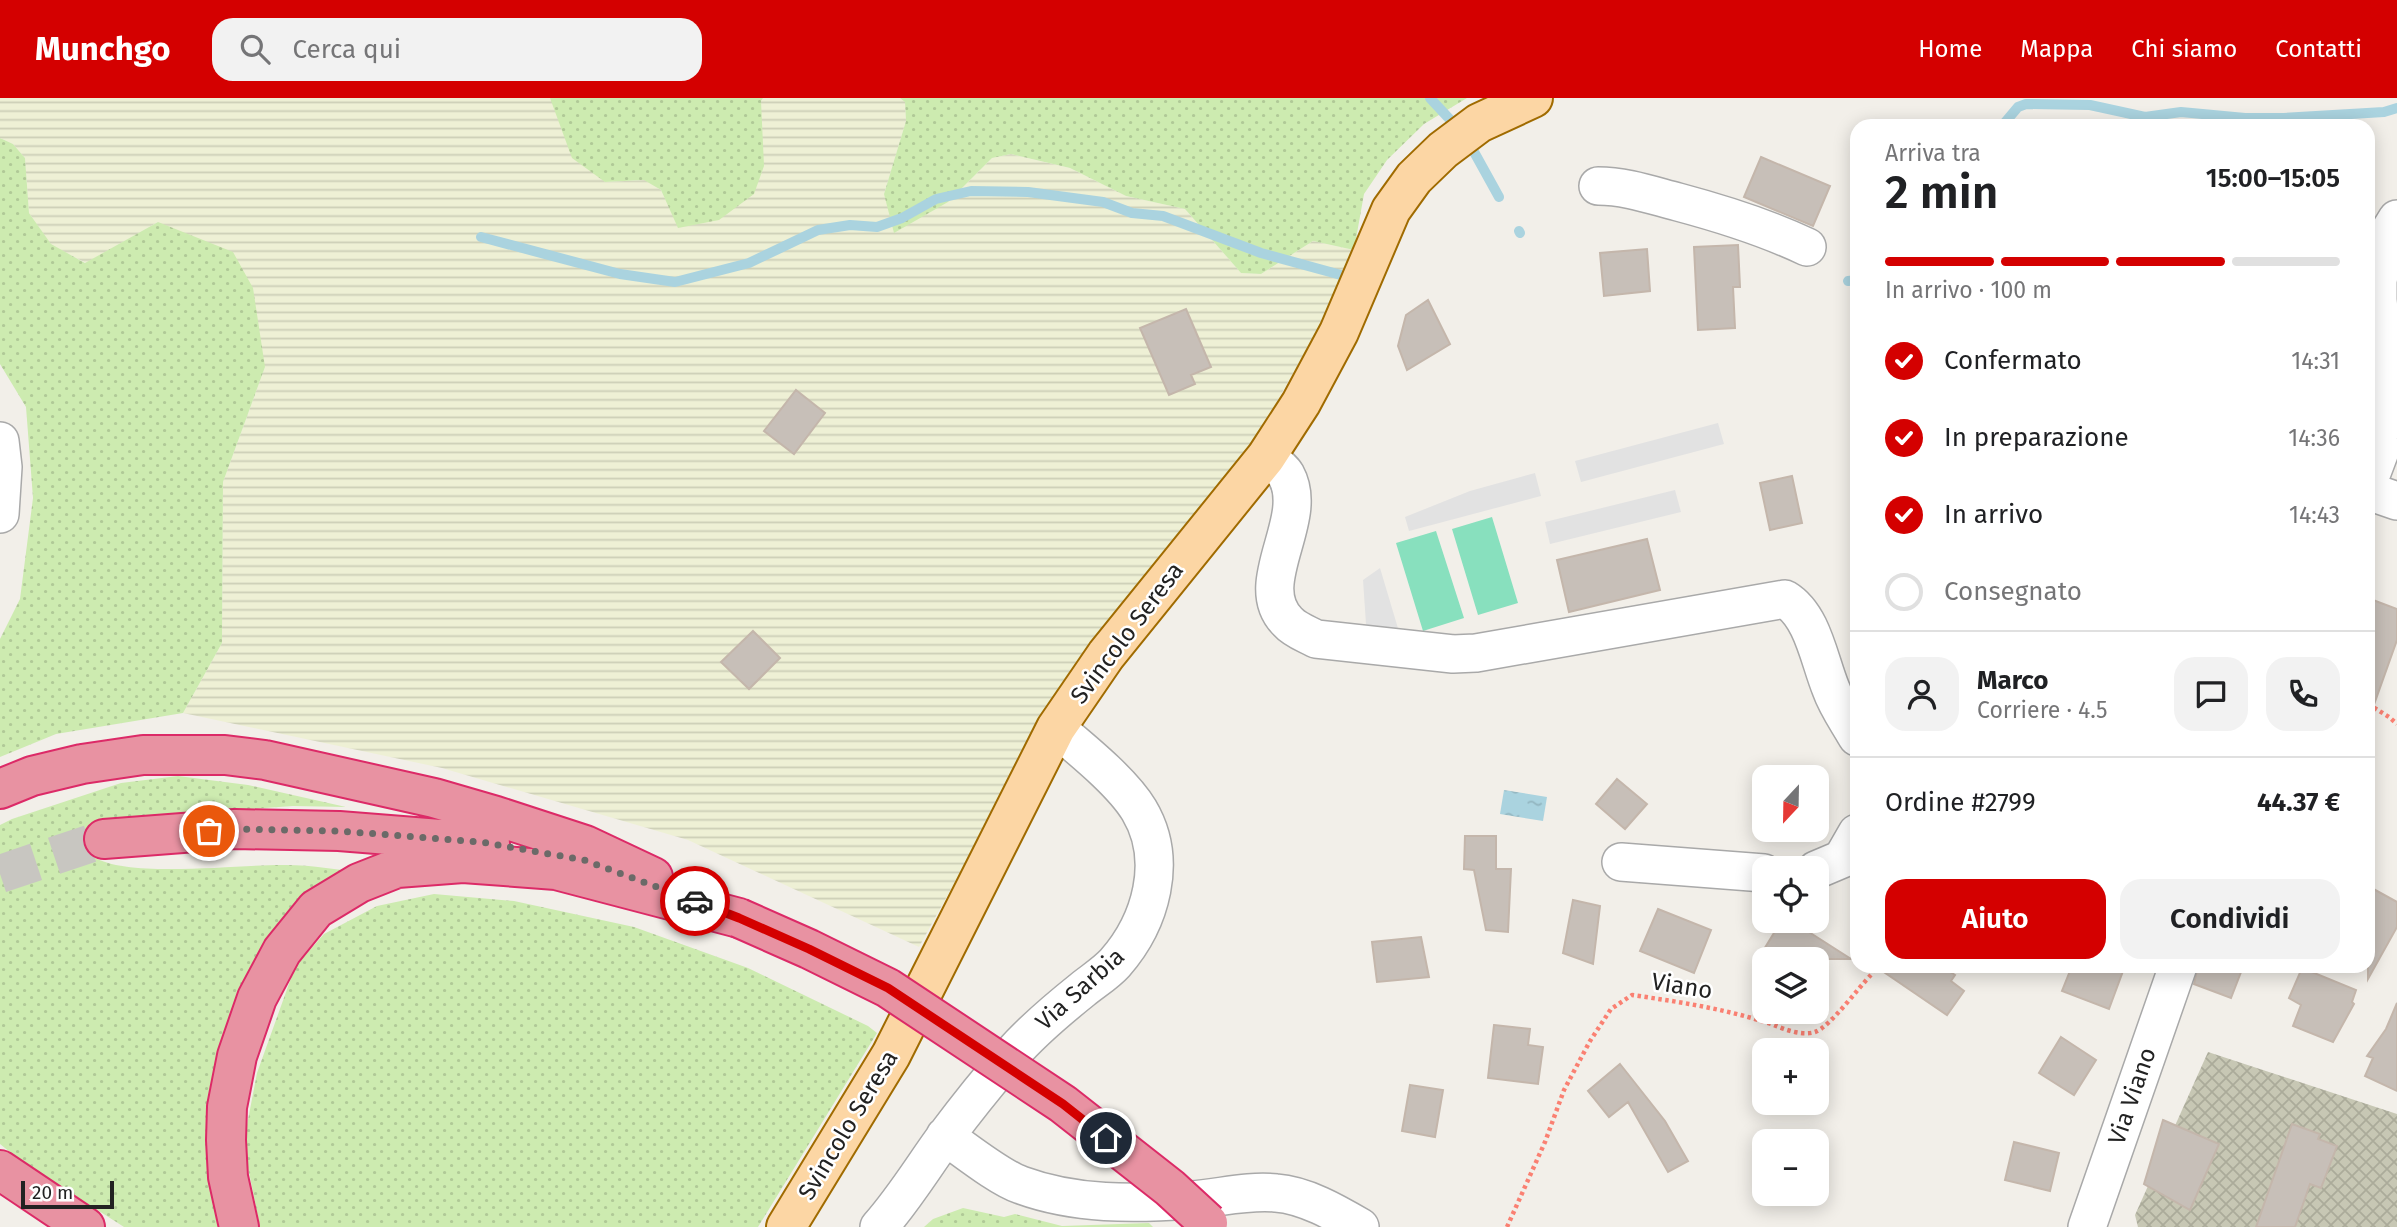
<!DOCTYPE html>
<html lang="it">
<meta charset="utf-8">
<style>
:root{--surface:#fff;--page:#f2f2f2;--text:#202124;--muted:#757577;--line:#e0e0e0;--accent:#d40000}
body{margin:0;font-family:"Fira Sans",sans-serif;background:var(--page);color:var(--text);height:100vh;display:flex;flex-direction:column;font-size:26px;white-space:nowrap}
*{box-sizing:border-box;margin:0}
p{font-size:23px;color:var(--muted)}
.icon{flex:none;width:38px;height:38px;fill:none;stroke:currentColor;stroke-width:2;stroke-linecap:round;stroke-linejoin:round}
.map{position:relative;flex:1;overflow:hidden}
.panel{position:absolute;left:1850px;top:21px;width:525px;height:854px;display:flex;flex-direction:column;background:var(--surface);border-radius:21px;box-shadow:0 4px 18px #0003}
.panel>*{flex:none}
.needle{width:46px;rotate:202deg}
.controls{position:absolute;left:1752px;top:667px;display:grid;gap:14px}
.controls a{display:grid;place-items:center;width:77px;height:77px;border-radius:14px;background:var(--surface);box-shadow:0 4px 18px #0003;font-size:35px}
.scale{position:absolute;left:21px;bottom:18px;width:93px;box-sizing:border-box;padding-left:7px;border:4px solid #222;border-top:0;font-size:19px;line-height:24px;white-space:nowrap;color:#222;-webkit-text-stroke:5px #fff;paint-order:stroke}
.pin{position:absolute;display:grid;place-items:center;width:60px;height:60px;color:#fff;margin:-30px;border:4px solid #fff;border-radius:50%;box-shadow:0 2px 7px #0007}
.courier{position:absolute;display:grid;place-items:center;width:70px;height:70px;margin:-35px;border:5px solid #d40000;border-radius:50%;background:#fff;color:#222;box-shadow:0 2px 9px #0007}
.overview em{font-style:normal;font-weight:600}
.overview div{display:flex;flex-direction:column-reverse}
.overview{display:flex;align-items:center;justify-content:space-between;height:119px;padding:0 35px}
h1{font-size:46px;font-weight:600;line-height:52px}
.bar{display:grid;grid-template-columns:repeat(4,1fr);gap:10px 7px;align-content:center;height:84px;padding:0 35px}
.bar i{height:9px;border-radius:5px;background:var(--line)}
.bar .active{background:var(--accent)}
.bar p{grid-column:span 4}
.line{display:flex;align-items:center;gap:18px;padding:0 35px;border-top:2px solid var(--line)}
.line div{flex:1}
.round{display:grid;place-items:center;flex:none;width:74px;height:74px;border-radius:21px;background:var(--page)}
ol{padding:0 35px;list-style:none}
li{display:flex;align-items:center;gap:21px;height:77px}
li p{margin-inline-start:auto}
li .icon{padding:7px;border-radius:50%;background:var(--accent);color:#fff;stroke-width:4}
li:last-child{color:var(--muted)}
li i{width:38px;height:38px;border:4px solid var(--line);border-radius:50%}
.action{display:flex;gap:14px;margin-top:auto;padding:14px 35px}
.action a{flex:1;height:80px;border-radius:21px;background:var(--accent);color:#fff;font-size:28px;font-weight:600;line-height:80px;text-align:center}
.action a+a{background:var(--page);color:var(--text)}
header{display:flex;align-items:center;gap:42px;box-sizing:border-box;height:98px;padding:0 35px;background:var(--accent);color:#fff}
header strong{font-size:33px}
nav{display:flex;gap:38px;margin-inline-start:auto;font-size:24px}
.search{width:490px;height:63px;background:var(--page);display:flex;align-items:center;gap:18px;box-sizing:border-box;padding:0 24px;border-radius:21px;color:var(--muted);font-size:26px}
.map>svg:first-child{display:block}
.construction{fill:url(#construction-cross-hatch)}
.farmland{fill:url(#farmland-rules)}
.grass{fill:url(#grass-dots)}
.pitch{fill:#88e0be}
.parking{fill:#e2e2e2}
.water{fill:url(#water-ripples)}
.lines{fill:none;stroke-linecap:round;stroke-linejoin:round}
.stream{stroke:#aad3df;stroke-width:10}
.building{fill:#c7bfb8;stroke:#c4b6ab;stroke-width:2}
.highway-tunnel{stroke:#c8c6c1;stroke-width:38;stroke-dasharray:38 19;stroke-linecap:butt}
.minor-casing{stroke:#a9a9a9;stroke-width:40}
.major-casing{stroke:#a06b00;stroke-width:42}
.highway-casing{stroke:#dc2a67;stroke-width:42}
.path{stroke:#fa8072;stroke-width:4.5;stroke-dasharray:3.5 3.5;stroke-linecap:butt}
.minor{stroke:#fff;stroke-width:37}
.major{stroke:#fcd6a4;stroke-width:38}
.highway{stroke:#e892a2;stroke-width:38}
.highway-bridge-casing{stroke:#dc2a67;stroke-width:42;stroke-linecap:butt}
.highway-bridge{stroke:#e892a2;stroke-width:38}
.done{stroke:#6b6a68;stroke-width:7;stroke-dasharray:0 12.6}
.route{stroke:#d40000;stroke-width:9}
.labels{text-anchor:middle;stroke-width:5;stroke-linejoin:round;paint-order:stroke}
.street-label{font-size:24px;fill:#222;stroke:#fff}
</style>
<header>
<strong>Munchgo</strong>
<div class="search"><svg class="icon" aria-label="search" viewBox="0 0 24 24"><circle cx="10" cy="10" r="6"/><path d="M15 15l6 6"/></svg>Cerca qui</div>
<nav><a>Home</a><a>Mappa</a><a>Chi siamo</a><a>Contatti</a></nav>
</header>
<div class="map">
<svg width="2397" height="1129" viewBox="0 0 2397 1129">
<defs>
<pattern id="construction-cross-hatch" width="8" height="8" patternUnits="userSpaceOnUse" patternTransform="scale(1.75)"><rect width="8" height="8" fill="#c7c7b4"/><path d="M0 0l8 8M0 8l8-8" fill="none" stroke="#abab9a"/></pattern>
<pattern id="farmland-rules" width="6" height="5" patternUnits="userSpaceOnUse" patternTransform="scale(1.75)"><rect width="6" height="5" fill="#eef0d5"/><path d="M0 2.5h6" fill="none" stroke="#ccceb7"/></pattern>
<pattern id="grass-dots" width="8" height="8" patternUnits="userSpaceOnUse" patternTransform="scale(1.75)"><rect width="8" height="8" fill="#cdebb0"/><path d="M2 2h.1M6 6h.1" fill="none" stroke="#b0c997" stroke-width="1.8" stroke-linecap="round"/></pattern>
<pattern id="water-ripples" width="26" height="14" patternUnits="userSpaceOnUse" patternTransform="scale(1.75)"><rect width="26" height="14" fill="#aad3df"/><path d="M2 4q2-2 4 0t4 0M15 11q2-2 4 0t4 0" fill="none" stroke="#92b5bf"/></pattern>
</defs>
<rect width="100%" height="100%" fill="#f2efe9"/>
<path class="construction" d="M2208 954 2397 1016V1129H2138L2135 1117Z"/>
<path class="farmland" d="M0 0H550L605 84 645 82 661 92 679 130 763 0H900L905 3 906 23 884 96 948 104 992 60 1011 56 1070 70 1126 98 1185 111 1241 175 1261 176 1313 143 1354 152 1327 215 1267 321 1225 384 1077 562 919 849 688 742 442 670 183 615 222 545 223 384 265 269 158 124 86 165 51 147 29 115 25 60 13 46 0 40Z"/>
<path class="grass" d="M550 0H763L761 3 764 68 754 96 719 122 678 130 661 92 644 82 605 84 572 60Z
M900 0H1467L1424 26 1387 62 1364 96 1354 152 1313 143 1261 176 1241 175 1185 111 1126 98 1070 70 1011 56 992 60 948 104 894 135 884 96 906 23 905 4Z
M0 40 13 46 25 60 29 115 51 146 85 165 158 124 233 154 253 190 265 269 223 384 222 545 183 615 56 636 0 659V541L20 501 33 400 26 309 0 266Z
M178 678 248 687 346 709 293 708 121 720C103 729 88 736 94 759 128 781 241 766 286 767 312 767 340 772 366 775L271 843 226 1129H124L21 1063 0 1046V727L12 721 121 685Z
M434 796 514 803 634 829 748 870 868 928 877 935 758 1129H260L248 1069 246 1032 257 975 295 869 324 836 377 808Z
M963 1110 1004 1119 1015 1116 1062 1128 1149 1125 1153 1129H924L933 1121Z"/>
<path class="pitch" d="M1492 419 1518 505 1478 517 1452 431Z
M1436 433 1464 520 1423 533 1396 445Z"/>
<path class="parking" d="M1718 325 1724 346 1581 384 1575 363Z
M1535 375 1541 398 1409 433 1405 419 1470 393Z
M1675 392 1681 414 1550 446 1545 424Z
M1380 470 1400 537 1373 533 1366 526 1363 482Z"/>
<path class="water" d="M1504 692 1547 699 1543 723 1500 716Z"/>
<g class="lines">
<path class="stream" d="M1430 0 1456 28
M2002 28 2018 9 2026 6 2090 7 2145 19 2181 14 2245 20H2284L2384 14 2397 10
M1468 43 1499 99
M1519 133 1520 135
M481 139 620 176 675 184 749 165 818 132 850 127 877 129 902 120 936 101 971 93 1028 94 1103 104 1132 115 1163 118 1261 155 1352 180
M1848 183 1857 182"/>
</g>
<path class="building" d="M1761 59 1830 88 1813 128 1744 99Z
M1738 147 1740 189H1733L1735 230 1698 232 1694 149Z
M1647 151 1650 193 1604 198 1600 155Z
M1428 202 1450 246 1407 272 1398 248 1406 217Z
M1186 211 1211 269 1191 277 1195 286 1169 297 1140 230Z
M796 292 825 315 794 356 764 333Z
M1792 378 1802 425 1770 432 1760 385Z
M1647 441 1660 492 1569 514 1557 462Z
M2373 502 2397 511V542L2371 615H2368V517Z
M753 533 780 560 749 591 721 564Z
M1617 681 1647 706 1625 731 1596 706Z
M1465 738H1496V771H1511L1508 834 1486 832 1474 772 1464 771Z
M2368 788 2397 804V829L2368 881Z
M1573 802 1600 808 1593 866 1563 855Z
M1658 811 1711 832 1694 875 1640 853Z
M1782 822H1790L1851 861H1758Z
M1421 839 1429 879 1377 884 1372 844Z
M1875 868H1941L1955 877 1951 883 1964 893 1947 917Z
M2072 868H2110L2123 873 2109 911 2062 893Z
M2198 868H2226L2241 874 2231 900 2194 886Z
M2302 870 2356 892 2352 904 2354 906 2333 944 2293 928 2301 907 2289 900Z
M2397 905V993L2365 978 2373 960 2367 958 2386 931Z
M1494 927 1530 931 1528 947 1543 949 1538 986 1488 980Z
M2061 939 2096 962 2074 997 2039 975Z
M1620 966 1665 1023 1688 1063 1668 1074 1628 1004 1609 1019 1588 993Z
M1410 987 1443 992 1435 1039 1402 1033Z
M2163 1022 2219 1046 2190 1112 2144 1086Z
M2292 1026 2320 1036 2318 1041 2337 1048 2321 1090 2310 1086 2295 1129H2256Z
M2014 1044 2059 1055 2050 1093 2005 1082Z"/>
<g class="lines">
<path class="highway-tunnel" d="M0 776 104 741"/>
<defs>
<path id="minor" d="M1598 88C1626 88 1651 97 1678 104 1723 116 1765 129 1807 149
M2391 323 2378 202V183L2386 139 2397 121
M0 343 3 369 0 416
M1266 359C1273 364 1282 370 1286 377 1311 422 1249 486 1288 524 1295 532 1307 536 1316 541L1453 556 1476 555 1785 501C1813 518 1819 562 1831 591 1837 608 1848 623 1857 639
M2368 385 2397 308
M2368 393 2397 403
M1621 764 1764 775
M1816 772 1842 761 1857 735
M945 1038C965 1052 1000 1080 1021 1087 1075 1107 1134 1106 1191 1102 1219 1100 1248 1092 1276 1095 1305 1097 1336 1115 1360 1129
M879 1129C904 1101 923 1069 945 1039 966 1011 989 982 1012 956 1033 932 1057 912 1082 892 1093 883 1106 875 1115 865 1151 824 1169 762 1139 712 1122 684 1082 652 1056 630
M2087 1129 2178 868"/>
<path id="major" d="M786 1129 891 957 1056 630 1106 557 1266 359 1301 305 1339 234 1391 112 1414 80 1443 52 1479 25 1533 0"/>
<path id="highway" d="M0 691 32 678 82 666 143 657H225L265 662 434 700 496 718 585 747 653 779
M104 741 235 731 339 733 490 745
M0 1072 85 1129
M239 1129 228 1079 226 1042 227 1009 237 958 257 900 282 853 316 811 359 785 397 770 463 765 556 772 739 820"/>
</defs>
<use href="#minor" class="minor-casing"/>
<use href="#major" class="major-casing"/>
<use href="#highway" class="highway-casing"/>
<path class="path" d="M2368 606 2389 619 2397 626
M1507 1129 1545 1044 1564 992 1590 943 1611 911 1632 897C1680 904 1727 911 1774 927 1786 932 1802 938 1815 934 1830 929 1858 890 1871 877L1877 868"/>
<use href="#minor" class="minor"/>
<use href="#major" class="major"/>
<use href="#highway" class="highway"/>
<defs>
<path id="highway-bridge" d="M739 820 809 851 888 890 1063 1006 1170 1090 1208 1125"/>
</defs>
<use href="#highway-bridge" class="highway-bridge-casing"/>
<use href="#highway-bridge" class="highway-bridge"/>
</g>
<g class="lines">
<path class="done" d="M209 733 235 731 339 733 481 744 584 762 695 803"/>
<path class="route" d="M695 803 739 820 809 851 888 890 1063 1006 1106 1040"/>
</g>
<g class="labels">
<g class="street-label">
<text transform="translate(1127 535) rotate(-53)" y="8">Svincolo Seresa</text>
<text transform="translate(1682 888) rotate(9)" y="8">Viano</text>
<text transform="translate(1080 891) rotate(-42)" y="8">Via Sarbia</text>
<text transform="translate(2132 998) rotate(-71)" y="8">Via Viano</text>
<text transform="translate(848 1027) rotate(-59)" y="8">Svincolo Seresa</text>
</g>
</g>
</svg>
<div class="controls">
<a><svg class="needle" viewBox="-14 -14 28 28"><path d="M0-13l5 13h-10z" fill="#e53935"/><path d="M0 13l5-13h-10z" fill="#757577"/></svg></a>
<a><svg class="icon" aria-label="locate" viewBox="0 0 24 24"><circle cx="12" cy="12" r="6"/><path d="M12 2v4M12 18v4M2 12h4M18 12h4"/></svg></a>
<a><svg class="icon" aria-label="layers" viewBox="0 0 24 24"><path d="M12 4l9 5-9 5-9-5zM3 14l9 5 9-5"/></svg></a>
<a>+</a>
<a>−</a>
</div>
<div class="scale">20 m</div>
<div class="pin" style="left:209px;top:733px;background:#ea580c"><svg class="icon" aria-label="bag" viewBox="0 0 24 24"><path d="M5 8h14l-1 12H6zM9 8a3 3 0 0 1 6 0"/></svg></div>
<div class="pin" style="left:1106px;top:1040px;background:#1f2937"><svg class="icon" aria-label="home" viewBox="0 0 24 24"><path d="M3 11l9-7 9 7M6 9v11h12V9"/></svg></div>
<div class="courier" style="left:695px;top:803px"><svg class="icon" aria-label="car" viewBox="0 0 24 24"><path d="M5 17H2v-5l4-1 3-4h7l3 4 3 1v5h-3M9 17h6M6 11h13"/><circle cx="7" cy="17" r="2"/><circle cx="17" cy="17" r="2"/></svg></div>
<section class="panel">
<div class="overview"><div><h1>2 min</h1><p>Arriva tra</p></div><em>15:00–15:05</em></div>
<div class="bar"><i class="active"></i><i class="active"></i><i class="active"></i><i></i><p>In arrivo · 100 m</p></div>
<ol>
<li><svg class="icon" aria-label="check" viewBox="0 0 24 24"><path d="M5 12l5 5 9-10"/></svg>Confermato<p>14:31</p></li>
<li><svg class="icon" aria-label="check" viewBox="0 0 24 24"><path d="M5 12l5 5 9-10"/></svg>In preparazione<p>14:36</p></li>
<li><svg class="icon" aria-label="check" viewBox="0 0 24 24"><path d="M5 12l5 5 9-10"/></svg>In arrivo<p>14:43</p></li>
<li><i></i>Consegnato</li>
</ol>
<div class="line" style="height:126px"><a class="round"><svg class="icon" aria-label="person" viewBox="0 0 24 24"><circle cx="12" cy="8" r="4"/><path d="M4 21q1-7 8-7t8 7"/></svg></a><div><b>Marco</b><p>Corriere · 4.5</p></div><a class="round"><svg class="icon" aria-label="chat" viewBox="0 0 24 24"><path d="M4 5h16v11H9l-5 4z"/></svg></a><a class="round"><svg class="icon" aria-label="phone" viewBox="0 0 24 24"><path d="M5 4h4l2 5-3 2q2 4 5 5l2-3 5 2v4C11 20 4 13 5 4z"/></svg></a></div>
<div class="line" style="height:91px"><div>Ordine #2799</div><b>44.37 €</b></div>
<div class="action"><a>Aiuto</a><a>Condividi</a></div>
</section>
</div>
